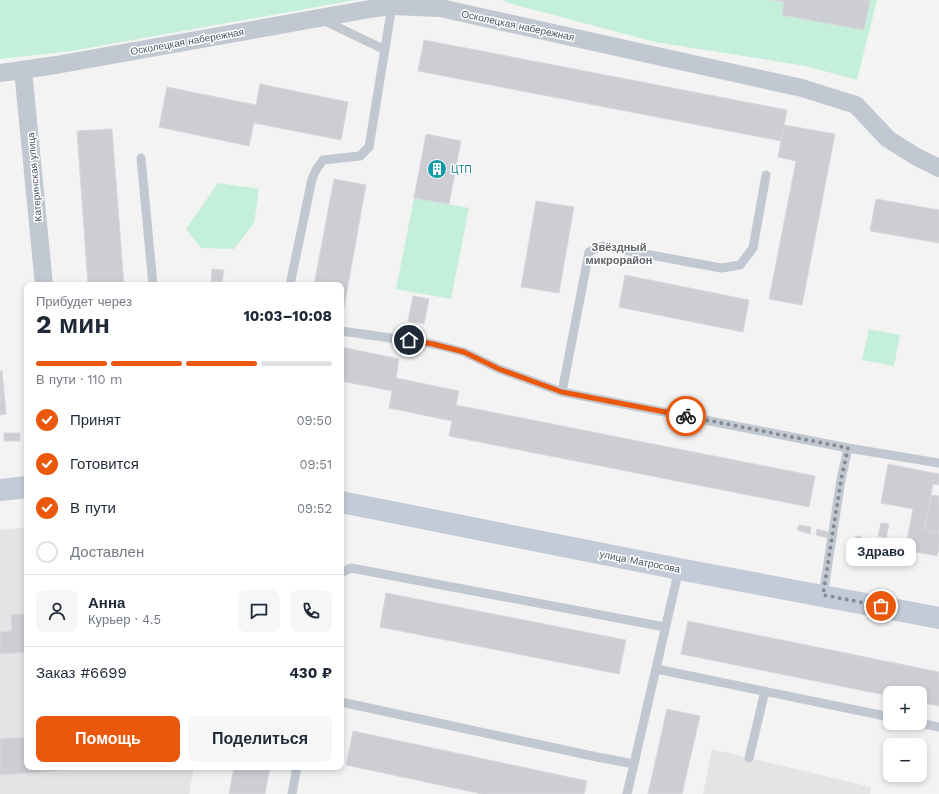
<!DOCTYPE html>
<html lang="ru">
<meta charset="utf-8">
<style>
:root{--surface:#fff;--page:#f6f6f7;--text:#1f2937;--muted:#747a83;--line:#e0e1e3;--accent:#ea580c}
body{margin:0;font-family:"Work Sans",sans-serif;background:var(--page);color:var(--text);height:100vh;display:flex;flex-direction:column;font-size:15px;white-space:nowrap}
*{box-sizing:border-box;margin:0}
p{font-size:13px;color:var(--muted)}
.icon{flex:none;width:22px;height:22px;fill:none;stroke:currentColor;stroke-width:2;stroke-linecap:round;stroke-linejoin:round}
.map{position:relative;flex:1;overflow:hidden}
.panel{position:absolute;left:24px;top:282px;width:320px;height:488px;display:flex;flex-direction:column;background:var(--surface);border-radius:8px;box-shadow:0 2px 6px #0003}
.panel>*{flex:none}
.fabs{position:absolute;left:883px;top:686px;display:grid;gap:8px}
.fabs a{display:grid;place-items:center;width:44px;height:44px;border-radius:8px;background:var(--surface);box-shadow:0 2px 6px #0003;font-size:20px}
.pin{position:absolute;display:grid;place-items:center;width:34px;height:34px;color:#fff;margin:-17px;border:2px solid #fff;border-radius:50%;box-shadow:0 1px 4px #0007}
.courier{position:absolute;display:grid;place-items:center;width:40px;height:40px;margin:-20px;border:3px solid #ea580c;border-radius:50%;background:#fff;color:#222;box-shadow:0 1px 5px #0007}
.bubble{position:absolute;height:28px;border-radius:8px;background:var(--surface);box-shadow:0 2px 6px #0003;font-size:13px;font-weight:700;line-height:28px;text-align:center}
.summary em{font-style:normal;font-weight:700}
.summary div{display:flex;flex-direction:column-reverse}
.summary{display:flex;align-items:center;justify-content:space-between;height:68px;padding:0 12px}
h1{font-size:26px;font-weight:700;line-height:30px}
.bar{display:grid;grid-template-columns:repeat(4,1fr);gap:6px 4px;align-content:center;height:48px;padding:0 12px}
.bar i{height:5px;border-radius:3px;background:var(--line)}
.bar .current{background:var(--accent)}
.bar p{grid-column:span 4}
.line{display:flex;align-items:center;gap:10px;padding:0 12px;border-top:1px solid var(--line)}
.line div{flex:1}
.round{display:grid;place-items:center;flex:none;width:42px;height:42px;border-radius:8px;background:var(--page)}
ol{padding:0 12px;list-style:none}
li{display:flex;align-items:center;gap:12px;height:44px}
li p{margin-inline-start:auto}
li .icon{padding:4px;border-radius:50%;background:var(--accent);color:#fff;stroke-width:4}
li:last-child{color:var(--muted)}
li i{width:22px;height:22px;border:2px solid var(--line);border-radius:50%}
.action{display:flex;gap:8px;margin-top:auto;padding:8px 12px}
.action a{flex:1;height:46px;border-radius:8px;background:var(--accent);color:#fff;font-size:16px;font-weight:700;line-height:46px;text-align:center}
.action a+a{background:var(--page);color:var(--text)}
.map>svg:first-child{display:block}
.education{fill:#e5e4e5}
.green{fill:#c4efda}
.building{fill:#cdced4;stroke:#d7d8dd}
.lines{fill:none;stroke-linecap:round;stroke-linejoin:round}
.service{stroke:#c1c8d1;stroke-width:9}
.minor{stroke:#c1c8d1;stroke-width:18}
.secondary{stroke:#c4cbd8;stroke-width:22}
.done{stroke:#868b93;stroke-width:4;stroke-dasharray:0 7.2}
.route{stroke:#ea580c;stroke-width:5}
.labels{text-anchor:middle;stroke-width:3;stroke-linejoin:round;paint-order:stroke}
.street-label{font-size:10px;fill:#4b5360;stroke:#fff}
.culture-label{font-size:10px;fill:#0d838f;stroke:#fff;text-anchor:start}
.neighbourhood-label{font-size:11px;font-weight:bold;fill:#5f6267;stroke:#fff}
</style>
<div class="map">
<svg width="939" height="794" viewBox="0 0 939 794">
<rect width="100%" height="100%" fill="#f4f3f3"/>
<path class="education" d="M27 527V767H194L189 794H0V530Z
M712 749 871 787 870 794H703Z"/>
<path class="green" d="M0 0H355L71 51 0 59Z
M501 0H877L857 80 806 66 655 42 512 4Z
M218 183 259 189 254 223 234 249 201 248 186 229Z
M414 198 469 208 451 299 396 289Z
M869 329 900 335 894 366 862 360Z"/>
<path class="building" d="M771 0H870L864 30 782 15 784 2Z
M424 40 787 110 781 141 418 71Z
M260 84 348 102 341 140 254 123 249 146 159 127 167 87 256 105Z
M784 125 835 134 802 305 769 299 796 161 778 157Z
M112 129 124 285H88L77 131Z
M426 134 461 141 449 204 414 198Z
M334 179 366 185 343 313H341V285H314Z
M876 199 939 210V243L870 231Z
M536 201 574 207 559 293 521 287Z
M212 269 224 270 222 282 211 281Z
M625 275 749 300 743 332 619 307Z
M413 296 429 299 424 324 408 321Z
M341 347 399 359 396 378 459 391 456 405 815 476 809 507 449 436 452 421 389 408 392 391 341 381Z
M0 371H2L6 414 0 415Z
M4 433H20V441H4Z
M888 464 939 474V485L933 484 924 530 939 533V552H938L937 556 916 552 917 548 906 546 913 509 881 503Z
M931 495 939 496V533L924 530Z
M881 523 889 524 886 538 878 536Z
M799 525 811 527 810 534 797 530Z
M817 529 829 532 827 538 816 535Z
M856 536 862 537 860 544 854 543Z
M874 540 886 543 884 549 872 546Z
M386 593 626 640 619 674 380 627Z
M27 614V652L0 654V632L12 631 11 615Z
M688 621 939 672V706L920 702V693H890V696L681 654Z
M667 709 700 716 682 794H648Z
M353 731 587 781 584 794H482L346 765Z
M27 737V767L94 768 0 775V739Z
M234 767H270L265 794H229Z"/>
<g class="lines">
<path class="service" d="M323 20 385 50
M141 158 153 285
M290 285 312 179 316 170 323 160 360 156 369 147 392 6
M341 331 433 344 464 352 499 369 562 392 848 448
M562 392 589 252 602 246 721 268 740 265 753 248 766 175
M341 573 351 568 665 627
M823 595 841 480 848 448 939 463
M656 669 890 717
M341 702 597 757 634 764
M920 723 939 727
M749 758 765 691
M292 794 297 767
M627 794 679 569"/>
<path class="minor" d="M23 70 44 285
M0 73 56 65 376 8 392 6 440 8 802 88 856 105 888 139 915 156 939 168"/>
<path class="secondary" d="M0 490 27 487
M341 502 679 569 939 618"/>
</g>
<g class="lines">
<path class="done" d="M686 416 848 448 841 480 823 595 881 606"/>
<path class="route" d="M409 340 433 344 464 352 499 369 562 392 686 416"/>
</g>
<defs>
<symbol id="building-disc" viewBox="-11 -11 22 22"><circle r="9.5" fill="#0f9aa8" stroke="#fff"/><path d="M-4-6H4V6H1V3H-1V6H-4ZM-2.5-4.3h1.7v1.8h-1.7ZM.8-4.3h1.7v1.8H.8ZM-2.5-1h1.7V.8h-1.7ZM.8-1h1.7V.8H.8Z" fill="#fff"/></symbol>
</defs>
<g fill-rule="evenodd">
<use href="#building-disc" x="426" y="158" width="22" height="22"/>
</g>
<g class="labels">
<g class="street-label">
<text transform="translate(518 25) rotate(12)" y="4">Осколецкая набережная</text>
<text transform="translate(187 41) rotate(-10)" y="4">Осколецкая набережная</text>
<text transform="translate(34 177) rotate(-95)" y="4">Катеринская улица</text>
<text transform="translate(640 561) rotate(11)" y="4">улица Матросова</text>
</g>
<g class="culture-label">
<text x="451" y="173">ЦТП</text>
</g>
<g class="neighbourhood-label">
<text x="619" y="251">Звёздный<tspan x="619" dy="13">микрорайон</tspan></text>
</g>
</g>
</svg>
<div class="fabs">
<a>+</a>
<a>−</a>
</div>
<div class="pin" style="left:881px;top:606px;background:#ea580c"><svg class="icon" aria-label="bag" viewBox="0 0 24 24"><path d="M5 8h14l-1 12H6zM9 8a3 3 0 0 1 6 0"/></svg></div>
<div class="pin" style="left:409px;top:340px;background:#1f2937"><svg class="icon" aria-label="home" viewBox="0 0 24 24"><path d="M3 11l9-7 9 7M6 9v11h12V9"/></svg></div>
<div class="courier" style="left:686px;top:416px"><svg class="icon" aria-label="bike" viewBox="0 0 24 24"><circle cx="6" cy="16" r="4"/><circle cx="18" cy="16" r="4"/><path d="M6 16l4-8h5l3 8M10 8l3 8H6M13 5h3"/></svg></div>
<div class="bubble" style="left:846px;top:538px;width:70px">Здраво</div>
<section class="panel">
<div class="summary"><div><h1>2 мин</h1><p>Прибудет через</p></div><em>10:03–10:08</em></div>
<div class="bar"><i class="current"></i><i class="current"></i><i class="current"></i><i></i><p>В пути · 110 m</p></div>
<ol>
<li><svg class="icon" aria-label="check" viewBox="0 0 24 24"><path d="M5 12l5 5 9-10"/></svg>Принят<p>09:50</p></li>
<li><svg class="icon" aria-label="check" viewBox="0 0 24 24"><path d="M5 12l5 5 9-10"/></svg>Готовится<p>09:51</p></li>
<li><svg class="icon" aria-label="check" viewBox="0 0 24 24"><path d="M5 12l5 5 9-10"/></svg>В пути<p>09:52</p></li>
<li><i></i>Доставлен</li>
</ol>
<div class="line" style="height:72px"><a class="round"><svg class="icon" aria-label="person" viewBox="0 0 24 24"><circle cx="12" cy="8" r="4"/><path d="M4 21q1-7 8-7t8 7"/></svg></a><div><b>Анна</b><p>Курьер · 4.5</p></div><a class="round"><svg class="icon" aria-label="chat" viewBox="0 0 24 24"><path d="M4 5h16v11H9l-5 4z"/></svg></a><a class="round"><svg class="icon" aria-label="phone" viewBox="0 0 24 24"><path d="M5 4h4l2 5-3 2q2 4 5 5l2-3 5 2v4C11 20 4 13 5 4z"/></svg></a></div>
<div class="line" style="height:52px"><div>Заказ #6699</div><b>430 ₽</b></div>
<div class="action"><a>Помощь</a><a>Поделиться</a></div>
</section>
</div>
